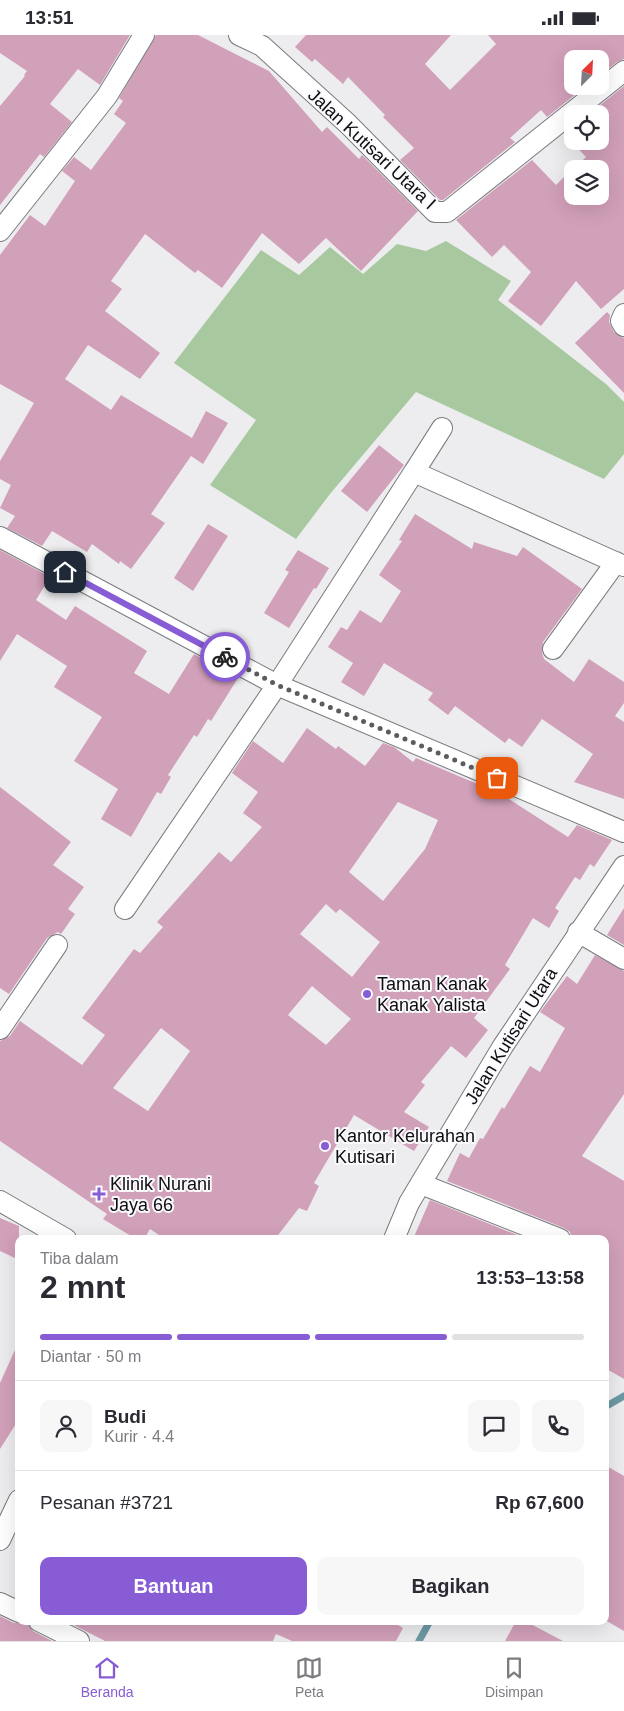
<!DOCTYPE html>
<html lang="id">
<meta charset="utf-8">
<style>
:root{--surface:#fff;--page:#f7f7f7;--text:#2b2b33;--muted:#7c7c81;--line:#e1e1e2;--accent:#875cd5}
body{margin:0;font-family:Helvetica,sans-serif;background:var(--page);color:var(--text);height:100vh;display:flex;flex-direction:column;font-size:19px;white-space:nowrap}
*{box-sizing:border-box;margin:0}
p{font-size:16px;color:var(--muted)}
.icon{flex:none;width:28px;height:28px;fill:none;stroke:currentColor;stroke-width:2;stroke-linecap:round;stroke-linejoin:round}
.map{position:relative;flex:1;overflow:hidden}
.sheet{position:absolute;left:15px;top:1200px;width:594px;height:390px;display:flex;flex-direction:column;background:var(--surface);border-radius:10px;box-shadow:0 5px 20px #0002}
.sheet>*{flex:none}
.needle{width:32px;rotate:24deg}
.fabs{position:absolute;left:564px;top:15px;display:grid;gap:10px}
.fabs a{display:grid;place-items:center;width:45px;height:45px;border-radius:10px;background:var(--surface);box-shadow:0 5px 20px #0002;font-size:25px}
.pin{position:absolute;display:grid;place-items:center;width:42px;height:42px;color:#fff;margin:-21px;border-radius:10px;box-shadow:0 2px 8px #0006}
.courier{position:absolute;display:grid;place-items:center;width:50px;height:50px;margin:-25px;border:4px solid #875cd5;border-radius:50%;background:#fff;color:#222;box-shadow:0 1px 6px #0007}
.summary em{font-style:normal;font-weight:700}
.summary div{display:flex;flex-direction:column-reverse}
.summary{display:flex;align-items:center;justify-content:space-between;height:85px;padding:0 25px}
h1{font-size:32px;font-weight:700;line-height:38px}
.bar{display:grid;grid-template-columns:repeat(4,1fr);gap:8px 5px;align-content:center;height:60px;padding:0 25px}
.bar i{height:6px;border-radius:4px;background:var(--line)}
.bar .active{background:var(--accent)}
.bar p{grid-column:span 4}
.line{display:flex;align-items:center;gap:12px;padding:0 25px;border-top:1px solid var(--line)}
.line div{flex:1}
.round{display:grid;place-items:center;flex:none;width:52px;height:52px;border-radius:10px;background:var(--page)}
.cta{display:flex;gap:10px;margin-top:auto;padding:10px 25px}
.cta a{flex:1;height:58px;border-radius:10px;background:var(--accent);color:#fff;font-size:20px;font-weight:700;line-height:58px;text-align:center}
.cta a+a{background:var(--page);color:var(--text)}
.status{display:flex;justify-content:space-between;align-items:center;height:35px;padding:0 25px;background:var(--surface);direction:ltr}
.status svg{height:14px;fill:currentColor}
.dock{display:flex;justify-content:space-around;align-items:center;height:70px;border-top:1px solid var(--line);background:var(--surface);font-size:14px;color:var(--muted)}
.dock a{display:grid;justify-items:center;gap:2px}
.dock .active{color:var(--accent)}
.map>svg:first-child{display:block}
.forest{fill:#a8c9a0}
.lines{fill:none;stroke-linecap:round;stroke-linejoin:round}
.stream{stroke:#6c99a3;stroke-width:7}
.building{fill:#d1a0b9;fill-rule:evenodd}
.minor-casing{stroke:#7b7b7e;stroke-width:22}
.minor{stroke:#fff;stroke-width:20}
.done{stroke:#5c5c5e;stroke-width:5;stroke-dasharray:0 9}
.route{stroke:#875cd5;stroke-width:6}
.poi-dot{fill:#875cd5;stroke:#fafafe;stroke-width:2}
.labels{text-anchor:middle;stroke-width:4;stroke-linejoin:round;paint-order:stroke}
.street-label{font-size:18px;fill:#0e0e0f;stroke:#fafafe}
.poi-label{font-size:18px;fill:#0e0e0f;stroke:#fafafe;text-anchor:start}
</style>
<div class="status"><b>13:51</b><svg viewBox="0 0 49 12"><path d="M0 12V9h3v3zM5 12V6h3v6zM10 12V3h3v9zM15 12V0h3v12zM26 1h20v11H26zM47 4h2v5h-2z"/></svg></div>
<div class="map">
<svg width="624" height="1606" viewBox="0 0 624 1606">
<rect width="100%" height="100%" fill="#ededf0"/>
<path class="forest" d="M446 206 511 246 498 265 606 349 624 367V419L604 444 416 357 330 459 296 504 210 450 256 385 174 328 261 215 299 240 330 212 363 239 397 209 426 216Z"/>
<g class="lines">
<path class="stream" d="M605 1372 624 1361
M419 1606 430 1586"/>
</g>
<path class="building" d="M0 0H130L100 50 78 34 50 69 72 87 44 122 40 119 0 170V71L25 41 24 40 27 36 0 18Z
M156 0H198L269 36 322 97 327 92 359 124 362 120 418 176 361 236 326 203 299 229 262 198 222 253 198 235 195 238 145 199 111 246 122 254 105 276 160 318 140 344 88 310 65 344 111 375 121 360 192 403 206 376 228 388 203 429 191 421 151 479 165 488 131 534 120 526 119 529 92 509 87 517 52 496 42 511 7 493 15 481 0 473 11 450 0 444V426L34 368 0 349V220L30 180 45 191 75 146 62 136 74 122 91 135 126 88 114 79 123 66 119 63Z
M306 0H451L425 29 450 55 496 9 488 0H624V24L617 27 600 40V24H572V51H586L547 82 541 75 510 103 515 107 443 165H440L400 125 414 113 383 82 385 80 348 42 343 49 315 24 312 27 295 12Z
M624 51V254L601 274 576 246 541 291 508 266 531 237 504 210 492 222 456 185 532 125 556 150 572 134V161H600V134H573L586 122 564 99 572 92V106H600V79H589Z
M607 277 610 280 609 287 614 297 624 303V358L575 308Z
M379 410 404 430 367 477 341 456Z
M415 479 472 514 474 507 517 521 523 512 582 554 543 607 542 618 544 624 574 647 589 624 624 647V668L615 681 624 687V764L574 747 593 719 542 684 522 712 509 703 505 708 455 671 448 680 428 665 433 658 384 628 364 661 341 647 353 628 328 612 341 592 347 595 360 575 381 588 401 556 379 540 402 506 399 505Z
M208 489 228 501 193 556 174 543Z
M0 515 50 542 36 565 66 585 75 571 147 616 134 638 169 659 194 619 238 643 211 686 208 684 197 702 194 700 168 740 171 742 161 759 157 757 131 802 101 784 118 754 74 726 102 682 54 652 67 631 17 599 0 626Z
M298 515 329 533 316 554 314 553 289 593 264 578 289 537 285 535Z
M307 693 336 714 338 711 365 731 383 708 394 712 413 727 416 723 501 759 568 802 577 790 612 805 594 832 590 829 580 845 575 842 555 873 559 876 549 893 533 883 505 930 510 934 474 983 488 995 466 1023 451 1011 421 1047 425 1050 404 1077 429 1092 414 1116 354 1080 314 1148 319 1151 307 1176 299 1173 275 1204H165L150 1194 144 1204H136L103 1184 107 1179 0 1106V1006L10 1001 20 986 82 1030 105 1000 82 983 134 914 140 918 163 892 157 887 219 817 231 827 262 792 243 778 258 757 232 738 253 706 283 728ZM398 767 438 785 425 814 383 866 349 837ZM326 869 336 878 340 874 380 907 352 942 300 899ZM312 951 351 984 326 1010 288 980ZM161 993 190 1016 148 1076 113 1053Z
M0 752 71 807 53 830 84 852 68 874 75 879 61 899 58 897 47 903 9 959 0 953Z
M624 873V910L607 900Z
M595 920 624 936V1059L582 1121 624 1146V1344L605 1333V1204H572L570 1197 564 1193 447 1146 460 1118 469 1123 480 1103 483 1104 502 1072 504 1074 530 1031 540 1037 565 993 540 977 567 941 577 949Z
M430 1165 527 1204H413Z
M0 1183 19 1191V1225L0 1216Z
M19 1306V1384L0 1414V1348Z
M605 1430 624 1441V1596L605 1585Z
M0 1581 14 1588 27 1586 33 1596 52 1606H0Z
M66 1586H391L403 1593 396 1606H292L276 1599 273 1606H105Z
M516 1586H525L563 1606H505Z"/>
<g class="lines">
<defs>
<path id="minor" d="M239 0 262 11 348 89 435 177H447L624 36
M0 196 107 61 144 0
M624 279 621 286 624 291
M414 437 442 393
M0 502 277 650 624 797
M553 614 616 527
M125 874 277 650 414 437 624 531
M578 897 624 924
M0 994 57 910
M421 1149 560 1204
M0 1166 66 1204
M394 1204 409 1168 503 1011 624 831
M0 1505 19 1465
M0 1568 19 1577
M39 1586 79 1606"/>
</defs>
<use href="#minor" class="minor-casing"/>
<use href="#minor" class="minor"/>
</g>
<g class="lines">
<path class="done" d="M225 622 277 650 497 743"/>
<path class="route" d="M65 537 225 622"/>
</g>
<g class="poi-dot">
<circle cx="367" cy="959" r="5"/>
<circle cx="325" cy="1111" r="5"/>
<path d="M96.5 1151.5h5v5h5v5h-5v5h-5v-5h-5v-5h5z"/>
</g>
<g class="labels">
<g class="street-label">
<text transform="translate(372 114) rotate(43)" y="6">Jalan Kutisari Utara I</text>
<text transform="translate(511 1001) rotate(-58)" y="6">Jalan Kutisari Utara</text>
</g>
<g class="poi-label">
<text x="377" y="955">Taman Kanak<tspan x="377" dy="21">Kanak Yalista</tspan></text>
<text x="335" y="1107">Kantor Kelurahan<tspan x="335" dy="21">Kutisari</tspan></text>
<text x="110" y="1155">Klinik Nurani<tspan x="110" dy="21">Jaya 66</tspan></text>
</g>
</g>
</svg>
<div class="fabs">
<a><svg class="needle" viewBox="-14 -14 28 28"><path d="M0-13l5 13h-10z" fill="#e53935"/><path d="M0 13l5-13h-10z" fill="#7c7c81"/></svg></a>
<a><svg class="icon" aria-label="locate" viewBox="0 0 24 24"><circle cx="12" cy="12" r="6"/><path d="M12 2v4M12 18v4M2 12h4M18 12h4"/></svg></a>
<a><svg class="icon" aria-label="layers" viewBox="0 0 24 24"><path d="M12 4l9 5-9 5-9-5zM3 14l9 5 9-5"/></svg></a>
</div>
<div class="pin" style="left:497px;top:743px;background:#ea580c"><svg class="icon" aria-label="bag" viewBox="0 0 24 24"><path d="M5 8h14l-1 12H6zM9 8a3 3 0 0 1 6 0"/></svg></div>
<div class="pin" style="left:65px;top:537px;background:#1f2937"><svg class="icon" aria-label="home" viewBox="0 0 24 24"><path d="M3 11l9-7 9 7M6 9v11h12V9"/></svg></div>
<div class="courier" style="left:225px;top:622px"><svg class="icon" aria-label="bike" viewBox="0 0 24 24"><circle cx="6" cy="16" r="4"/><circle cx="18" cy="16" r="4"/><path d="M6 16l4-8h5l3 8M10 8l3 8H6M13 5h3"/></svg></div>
<section class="sheet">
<div class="summary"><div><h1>2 mnt</h1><p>Tiba dalam</p></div><em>13:53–13:58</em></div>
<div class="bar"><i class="active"></i><i class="active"></i><i class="active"></i><i></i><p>Diantar · 50 m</p></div>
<div class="line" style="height:90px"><a class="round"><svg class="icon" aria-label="person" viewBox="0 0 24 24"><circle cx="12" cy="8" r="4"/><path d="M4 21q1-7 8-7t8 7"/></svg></a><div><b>Budi</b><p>Kurir · 4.4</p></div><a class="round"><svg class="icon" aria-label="chat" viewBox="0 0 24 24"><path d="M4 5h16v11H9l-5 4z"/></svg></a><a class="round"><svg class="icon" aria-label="phone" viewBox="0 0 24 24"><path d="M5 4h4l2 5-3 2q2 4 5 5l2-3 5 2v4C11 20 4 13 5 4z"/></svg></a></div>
<div class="line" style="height:65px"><div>Pesanan #3721</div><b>Rp 67,600</b></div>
<div class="cta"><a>Bantuan</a><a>Bagikan</a></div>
</section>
</div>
<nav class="dock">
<a class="active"><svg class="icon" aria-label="home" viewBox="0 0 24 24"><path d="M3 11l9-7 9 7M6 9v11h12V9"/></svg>Beranda</a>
<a><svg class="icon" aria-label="map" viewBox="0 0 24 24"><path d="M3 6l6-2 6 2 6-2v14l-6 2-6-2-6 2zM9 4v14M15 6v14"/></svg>Peta</a>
<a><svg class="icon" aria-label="saved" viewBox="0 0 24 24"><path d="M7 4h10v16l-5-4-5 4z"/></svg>Disimpan</a>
</nav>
